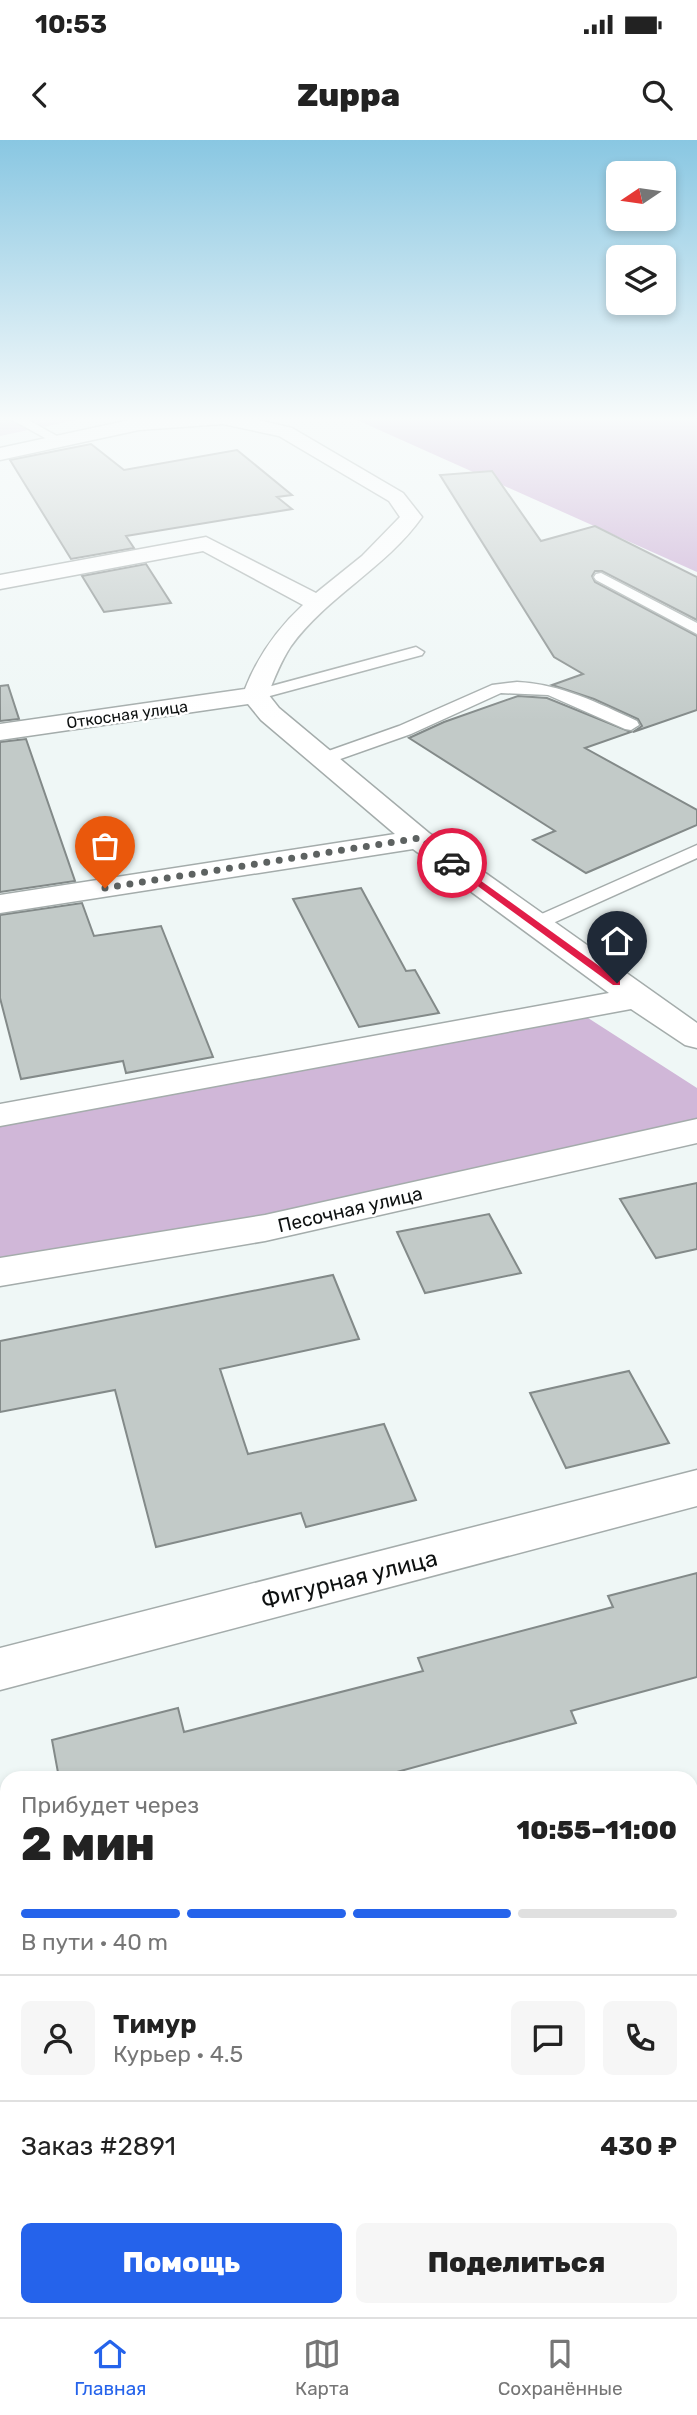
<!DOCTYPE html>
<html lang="ru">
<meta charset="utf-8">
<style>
:root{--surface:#fff;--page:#f6f6f6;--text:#222;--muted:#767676;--line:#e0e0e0;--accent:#2563eb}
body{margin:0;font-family:Rubik,sans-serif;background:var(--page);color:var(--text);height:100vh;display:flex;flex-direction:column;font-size:26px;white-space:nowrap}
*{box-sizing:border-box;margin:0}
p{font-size:23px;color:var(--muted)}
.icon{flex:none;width:38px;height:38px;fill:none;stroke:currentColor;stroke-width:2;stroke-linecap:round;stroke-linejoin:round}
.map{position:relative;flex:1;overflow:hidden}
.sheet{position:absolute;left:0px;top:1631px;width:698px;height:546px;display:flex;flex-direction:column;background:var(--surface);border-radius:21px 21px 0 0;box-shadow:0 4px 10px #0003}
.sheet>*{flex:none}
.needle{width:46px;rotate:257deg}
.tools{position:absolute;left:606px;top:21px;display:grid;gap:14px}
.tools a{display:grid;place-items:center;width:70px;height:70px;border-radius:10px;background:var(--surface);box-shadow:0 4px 10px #0003;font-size:35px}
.pin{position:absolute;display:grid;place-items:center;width:60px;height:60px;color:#fff;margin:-72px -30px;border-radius:50% 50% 50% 0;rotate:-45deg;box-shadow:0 0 7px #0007}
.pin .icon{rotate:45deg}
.courier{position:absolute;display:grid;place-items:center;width:70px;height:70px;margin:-35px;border:5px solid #e11d48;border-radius:50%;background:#fff;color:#222;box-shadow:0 2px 9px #0007}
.head em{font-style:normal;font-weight:800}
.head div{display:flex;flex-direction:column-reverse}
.head{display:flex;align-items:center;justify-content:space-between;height:119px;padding:0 21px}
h1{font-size:46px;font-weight:800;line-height:52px}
.bar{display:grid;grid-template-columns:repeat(4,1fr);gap:10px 7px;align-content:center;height:84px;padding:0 21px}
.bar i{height:9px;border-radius:5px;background:var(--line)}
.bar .current{background:var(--accent)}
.bar p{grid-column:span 4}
.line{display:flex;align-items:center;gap:18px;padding:0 21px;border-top:2px solid var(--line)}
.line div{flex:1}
.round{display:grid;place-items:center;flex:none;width:74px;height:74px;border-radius:10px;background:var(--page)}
.cta{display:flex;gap:14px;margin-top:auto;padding:14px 21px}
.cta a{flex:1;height:80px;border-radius:10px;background:var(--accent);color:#fff;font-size:28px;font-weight:800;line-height:80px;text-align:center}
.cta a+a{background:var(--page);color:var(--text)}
.status{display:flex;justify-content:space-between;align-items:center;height:49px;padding:0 35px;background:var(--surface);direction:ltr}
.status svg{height:19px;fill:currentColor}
header{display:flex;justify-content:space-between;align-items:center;height:91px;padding:0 21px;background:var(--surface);font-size:32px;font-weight:800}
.tab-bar{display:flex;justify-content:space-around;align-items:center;height:98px;border-top:2px solid var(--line);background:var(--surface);font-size:19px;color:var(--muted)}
.tab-bar a{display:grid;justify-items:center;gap:4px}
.tab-bar .current{color:var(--accent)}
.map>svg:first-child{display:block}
.green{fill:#d0b7d8}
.forest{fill:#c4a2cf}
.building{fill:#c2cac8;stroke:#838a89;stroke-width:2}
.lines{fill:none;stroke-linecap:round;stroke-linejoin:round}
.service-casing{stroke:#a4acab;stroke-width:3}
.minor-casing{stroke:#a4acab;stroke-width:3}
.service{fill:#fff;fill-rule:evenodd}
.minor{fill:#fff;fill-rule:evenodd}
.route{fill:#e11d48}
.done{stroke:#5d6261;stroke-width:7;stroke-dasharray:0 12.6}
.labels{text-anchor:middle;stroke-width:5;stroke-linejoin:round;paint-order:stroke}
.far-street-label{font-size:16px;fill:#0e1111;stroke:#fff}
.street-label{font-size:19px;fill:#0e1111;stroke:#fff}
.near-street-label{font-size:23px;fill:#0e1111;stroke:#fff}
</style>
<div class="status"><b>10:53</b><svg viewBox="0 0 49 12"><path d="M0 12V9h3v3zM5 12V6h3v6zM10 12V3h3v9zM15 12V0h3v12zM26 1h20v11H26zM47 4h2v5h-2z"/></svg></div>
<header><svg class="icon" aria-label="back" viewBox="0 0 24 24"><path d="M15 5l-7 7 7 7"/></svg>Zuppa<svg class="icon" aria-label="search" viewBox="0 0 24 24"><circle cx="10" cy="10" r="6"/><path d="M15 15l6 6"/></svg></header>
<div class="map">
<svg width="697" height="2177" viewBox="0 0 697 2177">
<rect width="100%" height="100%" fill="#eff7f6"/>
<path class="green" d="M0 276H95L0 296Z
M571 867 697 948V1001L0 1128V970Z"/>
<path class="forest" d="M348 276H697V432Z"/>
<path class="building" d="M91 304 124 330 237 310 292 355 277 357 292 369 126 396 134 408 71 419 10 320Z
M492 331 541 401 595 386 697 437V480L602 431H595L592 436 595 442 697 496V570L633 592 642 586 638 579 594 559 552 545 583 534 554 517 440 335Z
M146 424 171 463 104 472 82 436Z
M8 545 19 579 0 581V546Z
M518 556 547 558 631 592 585 608 697 670V685L586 733 533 700 555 691 409 598 444 582Z
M26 599 75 741 0 752V602Z
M361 748 406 831 415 830 439 873 359 887 293 759Z
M82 763 94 796 161 786 213 917 126 933 123 921 21 939 0 858V775Z
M697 1043V1109L656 1118 620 1059Z
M489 1074 521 1133 425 1153 397 1092Z
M333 1135 359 1199 220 1229 248 1314 384 1284 416 1360 306 1387 301 1373 156 1407 115 1250 0 1272V1201Z
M629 1231 669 1303 566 1328 530 1253Z
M697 1433V1537L571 1571 576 1583 375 1638H59L52 1600 178 1568 184 1592 423 1531 418 1518 613 1467 608 1456Z"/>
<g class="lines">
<defs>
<path id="service" d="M5 276H21L66 301 60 305 56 304Z
M601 433 697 483V494L596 440 594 437 596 434Z
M416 507 424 512 422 515 255 560 247 555 249 552Z
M517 542C561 544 598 563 637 581L639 585 631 590 625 589 548 555 501 553 411 594 329 623 323 624 314 619 317 615 399 586 492 545Z
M697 705V718L542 788H528L525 784 528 780Z"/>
<path id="minor" d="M164 276H242L292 288 403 353 422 377C386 428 327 456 291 506 281 521 275 537 268 554L279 568 429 693 697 883V908L685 905 631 869 0 986V964L609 853 413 709 0 773V755L395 694 261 580 248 564 0 600V584L245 549C258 516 277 489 303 465L203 411 0 449V435L206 397 316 453 362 416 400 377 389 361 279 296 223 284 139 290 0 320V308L139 278Z
M697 979V1003L265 1101 0 1146V1118L265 1075Z
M697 1330V1366L0 1550V1508Z
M697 1979V2039L691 2041V1981Z
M147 2170H230L227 2177H144Z"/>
</defs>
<use href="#service" class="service-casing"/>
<use href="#minor" class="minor-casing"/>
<use href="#service" class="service"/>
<use href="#minor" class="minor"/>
</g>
<linearGradient id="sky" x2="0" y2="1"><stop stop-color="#89c7e2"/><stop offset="0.48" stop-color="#f8fbfb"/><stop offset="1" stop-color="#f8fbfb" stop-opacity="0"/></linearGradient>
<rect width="697" height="581" fill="url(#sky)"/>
<path class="route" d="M452 720 620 841V845H613L449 725V721Z"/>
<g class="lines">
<path class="done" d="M105 748 419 698 452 723"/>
</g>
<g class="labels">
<g class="far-street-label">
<text transform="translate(127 574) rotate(-8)" y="6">Откосная улица</text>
</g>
<g class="street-label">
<text transform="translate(350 1069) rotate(-13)" y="7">Песочная улица</text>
</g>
<g class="near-street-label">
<text transform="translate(349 1439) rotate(-14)" y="8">Фигурная улица</text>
</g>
</g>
</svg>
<div class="tools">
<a><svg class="needle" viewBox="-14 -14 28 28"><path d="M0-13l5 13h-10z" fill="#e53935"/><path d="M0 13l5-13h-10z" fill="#767676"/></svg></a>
<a><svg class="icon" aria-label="layers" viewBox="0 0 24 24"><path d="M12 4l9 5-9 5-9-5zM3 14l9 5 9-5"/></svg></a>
</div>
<div class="pin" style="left:105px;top:748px;background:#ea580c"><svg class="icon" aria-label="bag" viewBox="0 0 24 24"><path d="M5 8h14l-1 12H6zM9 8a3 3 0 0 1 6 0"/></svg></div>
<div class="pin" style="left:617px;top:843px;background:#1f2937"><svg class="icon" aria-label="home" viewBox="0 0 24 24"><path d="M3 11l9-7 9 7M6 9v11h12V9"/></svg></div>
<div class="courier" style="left:452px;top:723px"><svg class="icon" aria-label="car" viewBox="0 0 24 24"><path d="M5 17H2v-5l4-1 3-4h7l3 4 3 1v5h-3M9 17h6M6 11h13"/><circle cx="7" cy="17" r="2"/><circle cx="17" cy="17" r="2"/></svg></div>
<section class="sheet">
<div class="head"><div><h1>2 мин</h1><p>Прибудет через</p></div><em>10:55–11:00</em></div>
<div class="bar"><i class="current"></i><i class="current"></i><i class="current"></i><i></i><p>В пути · 40 m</p></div>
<div class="line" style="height:126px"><a class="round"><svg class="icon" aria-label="person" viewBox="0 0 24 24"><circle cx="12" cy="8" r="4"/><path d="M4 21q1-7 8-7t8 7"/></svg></a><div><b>Тимур</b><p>Курьер · 4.5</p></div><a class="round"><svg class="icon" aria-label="chat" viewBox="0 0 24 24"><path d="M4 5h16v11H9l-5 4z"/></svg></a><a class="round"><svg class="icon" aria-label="phone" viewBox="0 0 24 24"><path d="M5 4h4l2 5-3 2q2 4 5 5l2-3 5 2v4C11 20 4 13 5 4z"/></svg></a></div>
<div class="line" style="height:91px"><div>Заказ #2891</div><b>430 ₽</b></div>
<div class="cta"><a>Помощь</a><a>Поделиться</a></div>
</section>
</div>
<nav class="tab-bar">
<a class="current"><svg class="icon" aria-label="home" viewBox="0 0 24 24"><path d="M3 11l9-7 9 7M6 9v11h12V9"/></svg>Главная</a>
<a><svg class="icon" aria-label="map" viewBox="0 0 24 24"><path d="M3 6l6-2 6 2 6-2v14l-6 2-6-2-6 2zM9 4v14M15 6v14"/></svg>Карта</a>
<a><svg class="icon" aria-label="saved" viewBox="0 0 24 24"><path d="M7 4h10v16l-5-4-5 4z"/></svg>Сохранённые</a>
</nav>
